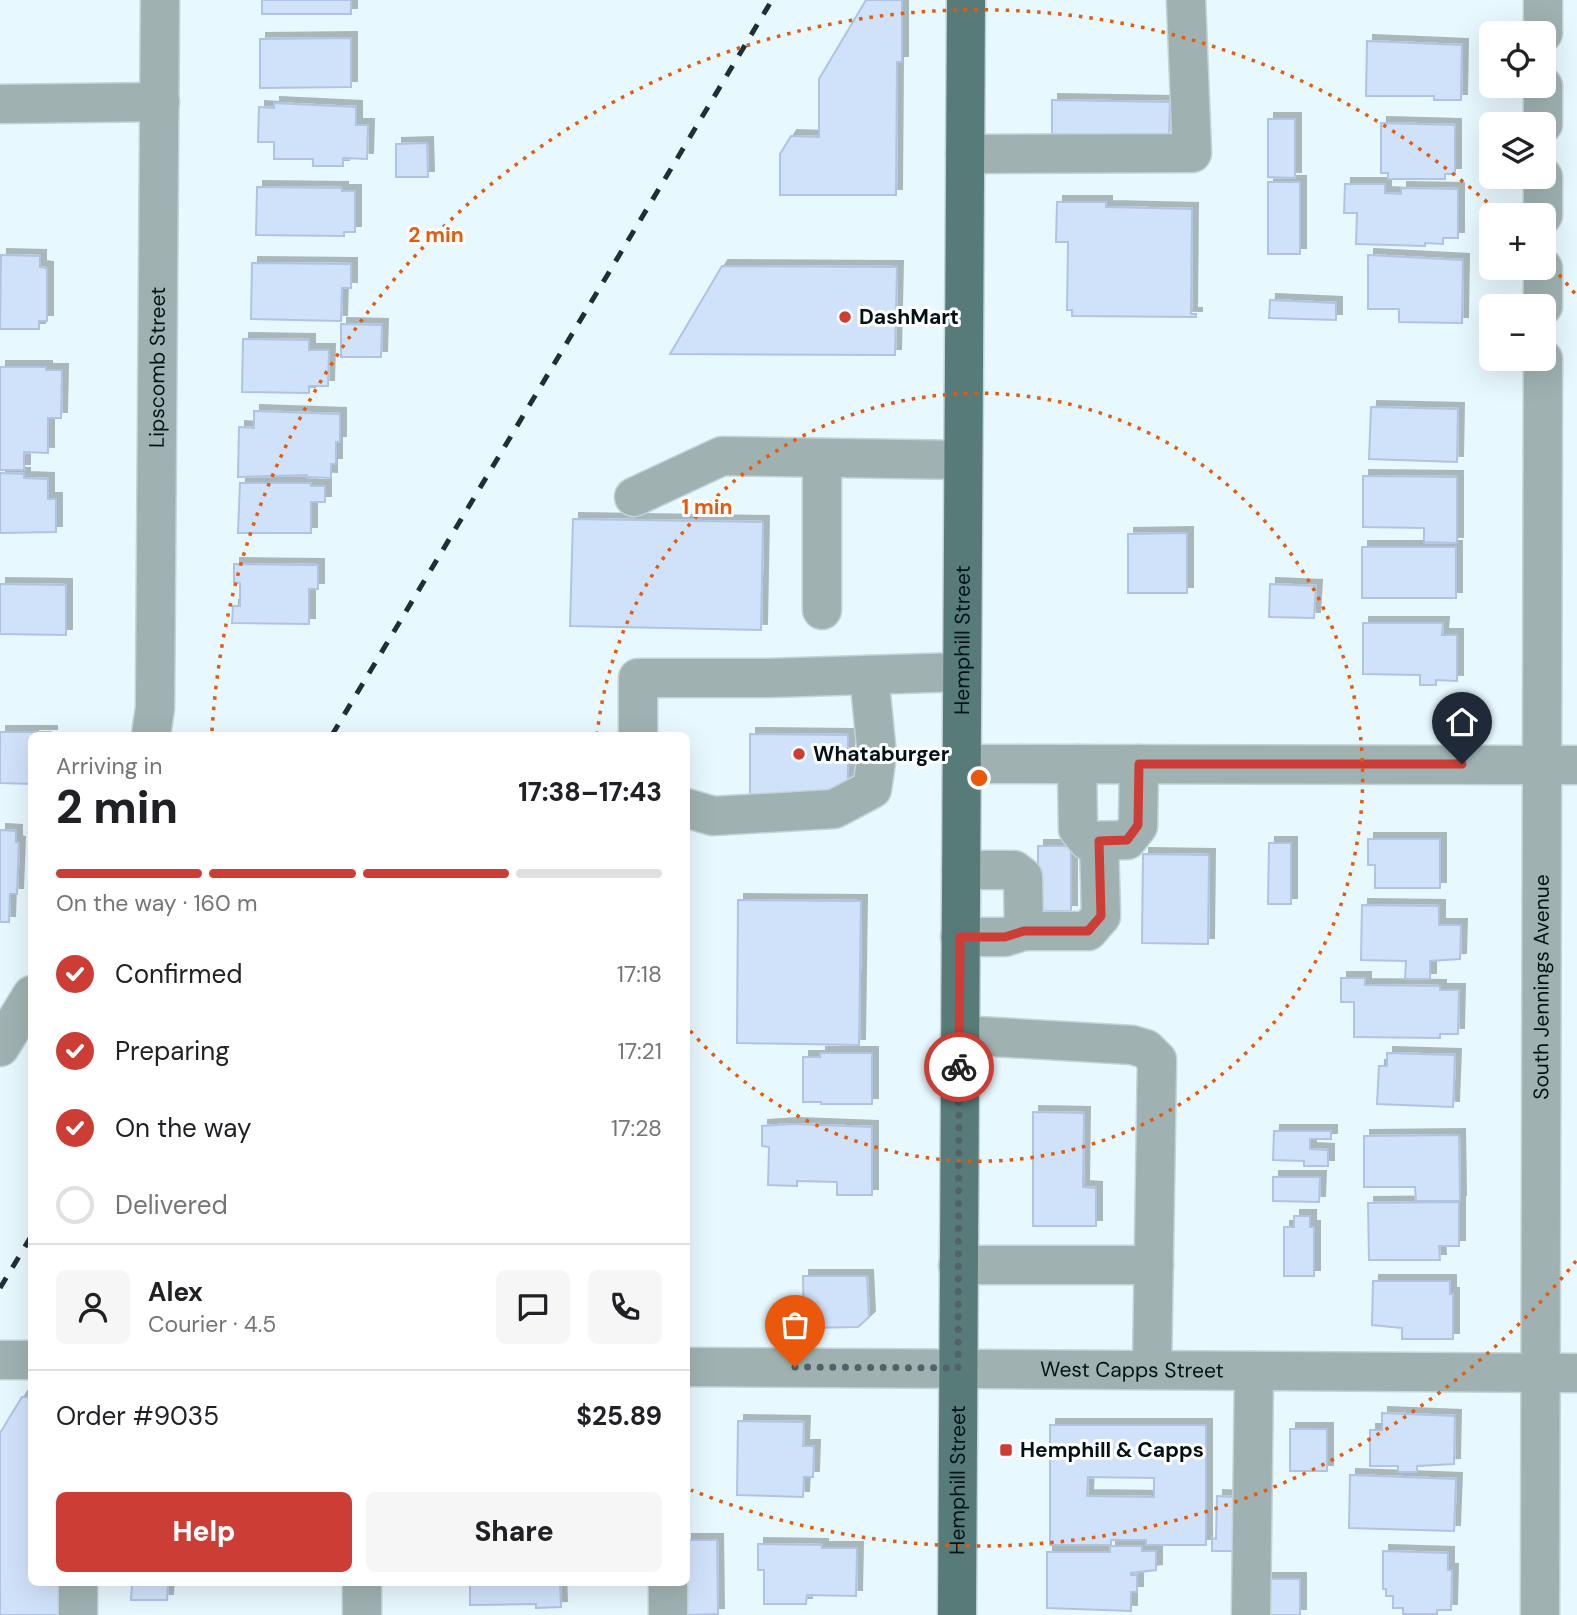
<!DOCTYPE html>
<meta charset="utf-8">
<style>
:root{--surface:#fff;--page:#f6f6f6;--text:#202124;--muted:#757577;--line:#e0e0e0;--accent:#cc3e35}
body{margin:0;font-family:"DM Sans",sans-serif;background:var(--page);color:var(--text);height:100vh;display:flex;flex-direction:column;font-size:26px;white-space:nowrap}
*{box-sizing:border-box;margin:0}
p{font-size:23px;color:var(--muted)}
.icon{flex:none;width:38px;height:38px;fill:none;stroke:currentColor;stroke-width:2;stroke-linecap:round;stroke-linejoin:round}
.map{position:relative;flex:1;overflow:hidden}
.panel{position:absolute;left:28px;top:732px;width:662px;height:854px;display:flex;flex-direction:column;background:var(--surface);border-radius:10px;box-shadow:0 7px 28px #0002}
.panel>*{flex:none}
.buttons{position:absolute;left:1479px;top:21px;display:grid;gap:14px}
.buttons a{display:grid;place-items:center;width:77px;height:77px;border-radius:10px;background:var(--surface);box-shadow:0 7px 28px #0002;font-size:35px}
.pin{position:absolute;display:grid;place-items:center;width:60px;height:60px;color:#fff;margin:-72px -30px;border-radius:50% 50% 50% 0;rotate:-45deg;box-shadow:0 0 7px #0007}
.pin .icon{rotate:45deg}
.courier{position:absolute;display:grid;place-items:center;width:70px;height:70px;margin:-35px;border:5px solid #cc3e35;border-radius:50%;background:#fff;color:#222;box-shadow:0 2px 9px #0007}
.head em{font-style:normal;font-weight:800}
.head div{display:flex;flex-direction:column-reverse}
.head{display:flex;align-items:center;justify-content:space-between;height:119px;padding:0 28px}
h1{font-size:46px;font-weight:800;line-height:52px}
.bar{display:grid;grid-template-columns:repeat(4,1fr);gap:10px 7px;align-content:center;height:84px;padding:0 28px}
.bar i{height:9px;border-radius:5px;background:var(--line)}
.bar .selected{background:var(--accent)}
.bar p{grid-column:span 4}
.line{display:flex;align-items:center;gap:18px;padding:0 28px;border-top:2px solid var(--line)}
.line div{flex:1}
.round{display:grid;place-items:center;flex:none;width:74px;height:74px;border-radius:10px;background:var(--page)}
ol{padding:0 28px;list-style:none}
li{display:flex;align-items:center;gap:21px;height:77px}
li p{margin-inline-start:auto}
li .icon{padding:7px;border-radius:50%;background:var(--accent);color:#fff;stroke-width:4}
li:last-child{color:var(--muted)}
li i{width:38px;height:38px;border:4px solid var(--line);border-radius:50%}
.button{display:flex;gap:14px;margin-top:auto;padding:14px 28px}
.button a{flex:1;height:80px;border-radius:10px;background:var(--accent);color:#fff;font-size:28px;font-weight:800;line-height:80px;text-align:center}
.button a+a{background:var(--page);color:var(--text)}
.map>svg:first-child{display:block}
.building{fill:#d0e2fa;stroke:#afc4e2;stroke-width:2;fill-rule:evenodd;filter:url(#shadow)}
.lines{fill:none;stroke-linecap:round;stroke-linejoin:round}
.minor-casing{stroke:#c3d3d9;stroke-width:41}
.major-casing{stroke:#c3d3d9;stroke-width:41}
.minor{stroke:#9fb2b1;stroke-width:38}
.major{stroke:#577b79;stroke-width:38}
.rail{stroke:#212f35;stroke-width:5;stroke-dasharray:12 12;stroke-linecap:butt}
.done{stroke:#536268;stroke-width:7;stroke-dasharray:0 12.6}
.route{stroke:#cc3e35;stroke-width:9}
.ring{fill:none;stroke:#e8590c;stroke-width:3.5;stroke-dasharray:3.5 7}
.poi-dot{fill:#cc3e35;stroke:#fff;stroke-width:2.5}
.labels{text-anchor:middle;stroke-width:6;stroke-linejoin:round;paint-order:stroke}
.poi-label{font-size:21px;font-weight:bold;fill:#041218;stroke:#fff;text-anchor:start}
.street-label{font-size:21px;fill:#041218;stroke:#fff}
.centre{fill:#e8590c;stroke:#fff;stroke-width:3.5}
.ring-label{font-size:21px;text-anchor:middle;font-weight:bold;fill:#e8590c;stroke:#fff;stroke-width:6;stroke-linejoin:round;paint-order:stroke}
</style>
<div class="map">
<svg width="1577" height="1615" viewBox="0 0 1577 1615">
<defs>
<filter id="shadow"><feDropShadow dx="6" dy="-6" stdDeviation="0" flood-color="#0004"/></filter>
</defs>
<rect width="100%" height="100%" fill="#e7f8fe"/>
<path class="building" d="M262 0H351V14H262Z
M866 0H902V62H897L896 195H780V154L791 136 819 137V79Z
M351 38V87L260 88V39Z
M1367 41 1462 45 1461 100H1434V96H1366Z
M1052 100 1170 102 1169 136 1052 135Z
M274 103 356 107V125H368L367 159 343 158V166H313V159H274V142H258L259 107 274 108Z
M1268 119H1295V178L1268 177Z
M1381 123 1455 125V174H1445V179H1388V173H1381Z
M427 143 428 177H396V144Z
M1268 182H1300V254H1268Z
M1345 184H1385V193L1401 194V188L1458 189V238H1443V244L1425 243V246L1356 244 1357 213H1344Z
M257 187 342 188V191H355V232H344V236L256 235Z
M1057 202H1106V207L1192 209 1191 314H1196V317L1072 316V310H1067L1068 242H1056Z
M1 255 40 256V267L47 268V321H39V329H0Z
M1368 255 1463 260 1462 323 1399 322V309H1368Z
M252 263 351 264V288H342L341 321 251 319Z
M722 266 897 267 895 355 670 354Z
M1270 300 1336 303V320L1269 318Z
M341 324 382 325 381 357H341Z
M243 339 309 340V350H329L328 386H309V393L242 392Z
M0 367H46V370H62L61 418H48V453L24 452V470H0Z
M1371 407 1458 409 1457 462 1369 459Z
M254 411 340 414V442H336V464H331V478L307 477V475L238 477 239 427 254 428Z
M0 473 24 474V478L48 479V499H56V532L0 533Z
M1363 476 1457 477V543L1424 542V528L1363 527Z
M240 483H311V486H325V502H311V533H238Z
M573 519 763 522 761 630 570 626Z
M1187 533V593H1128V534Z
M1362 547H1456V598H1362Z
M234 564 318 565V589H309V624L232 623 233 606H240V583L234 582Z
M0 584 66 585V635L0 634Z
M1270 584 1316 586 1314 618 1269 617Z
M1363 623H1443L1442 635H1457V681L1436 680V685H1420V675L1363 674Z
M0 732H51V735H32V784L0 783Z
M750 734 848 735V797L750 796Z
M0 830 16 831V842L19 843 17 894H10L9 922H0Z
M1368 839H1440V888H1375V865H1368Z
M1269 843H1291V904H1268Z
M1038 846H1071V911H1038Z
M1143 854 1209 855 1208 944 1142 943Z
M738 900 861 901 859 1045 737 1043Z
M1362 905 1439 906V925H1461L1460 959 1430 961V979H1405L1406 961 1361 960Z
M1341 978H1365V985L1440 986V990H1459L1458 1034H1440V1038L1354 1037V1002H1341Z
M820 1053H872V1104H821V1102H803V1057H820Z
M1387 1053 1455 1055 1453 1107 1377 1104 1379 1066H1387Z
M1033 1112 1084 1113 1083 1187 1096 1188V1226H1033Z
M793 1124 872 1127V1195H837V1182L797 1181V1186L768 1185 769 1147 762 1146V1126Z
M1274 1131H1331V1139H1310V1149L1328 1150V1166H1304V1161L1273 1160Z
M1459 1135 1460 1201H1416L1415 1187H1364V1136Z
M1273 1177H1320L1319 1202 1273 1201Z
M1459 1202V1246H1439L1440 1260H1369L1368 1203Z
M1294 1216H1310V1227H1314V1276H1284V1227H1294Z
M803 1276H867L869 1317 858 1327 804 1328Z
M1373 1281H1450V1294H1453V1339H1402V1328L1372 1325Z
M22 1397H32V1582H66V1615H0V1433Z
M1382 1413 1455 1416 1454 1464 1417 1466V1472H1398V1466H1370V1430H1382Z
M738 1421 804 1422 803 1446H814L813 1477H804L803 1497 737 1495Z
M1050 1425H1206V1545H1146V1540H1111V1546H1142V1551H1156V1570L1131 1573V1575H1137V1592H1131V1611L1047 1608V1552H1110V1545H1050ZM1088 1477 1154 1478V1497L1087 1496Z
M1290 1429H1327V1471H1290Z
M1350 1475 1456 1479 1454 1531 1349 1528Z
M1217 1496 1236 1497 1240 1551H1212V1538L1216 1539Z
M686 1540H717L718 1614 686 1615Z
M758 1544 822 1545V1548H857L856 1596 807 1595 806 1604H764V1570H758Z
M1383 1551 1448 1553V1570H1452L1451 1610H1437V1614H1403V1608H1393V1596H1386V1589H1383Z
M1261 1579H1300V1615H1262Z
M132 1582H168L167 1600H131Z
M467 1582H560L561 1607 536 1608V1604L470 1605V1585H467Z"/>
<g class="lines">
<defs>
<g id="minor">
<path d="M1543 33V0"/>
<path d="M0 104 160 102"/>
<path d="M1543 124V86"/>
<path d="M965 154 1192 153 1186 0"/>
<path d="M1543 215V177"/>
<path d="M1543 306V268"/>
<path d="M822 458V610"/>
<path d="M634 497 722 456 963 460"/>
<path id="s1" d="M151 735 155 708 160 0"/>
<path d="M638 735V678H769L962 672"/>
<path d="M962 764 1577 765"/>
<path d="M1077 764 1078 829 1088 841 1127 840 1138 826 1139 764"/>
<path d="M686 808 713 816 834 809 872 789 877 755 869 675"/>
<path d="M1024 931H1088L1101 916 1099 841"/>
<path d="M960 937H1005L1024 931 1023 877 1014 870H961"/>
<path d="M960 1035 1132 1045 1146 1049 1157 1060 1152 1370"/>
<path d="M0 1047 32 995"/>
<path d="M958 1265H1154"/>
<path d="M0 1360H32"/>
<path id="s2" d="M686 1367 1577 1373"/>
<path d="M78 1582V1615"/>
<path d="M362 1615V1582"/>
<path d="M668 1615V1582"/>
<path d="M1251 1615 1254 1371"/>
<path id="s3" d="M1540 1615 1543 359"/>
</g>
<g id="major">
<path id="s4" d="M957 1615 966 0"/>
</g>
</defs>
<use href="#minor" class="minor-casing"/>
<use href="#major" class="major-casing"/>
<use href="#minor" class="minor"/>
<use href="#major" class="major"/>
<path class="rail" d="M332 735 772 0
M0 1288 32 1235"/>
</g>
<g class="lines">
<path class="done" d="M795 1367 958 1368 959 1067"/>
<path class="route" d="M959 1067 960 937H1005L1024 931H1088L1101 916 1099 841 1127 840 1138 825 1139 764H1462"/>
</g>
<g class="ring">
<path d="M597 735A384 384 0 1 1 687 1027"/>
<path d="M1576 1261A768 768 0 0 1 691 1490M212 731A768 768 0 0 1 1498 212M1545 259A768 768 0 0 1 1576 295"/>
</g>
<g class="poi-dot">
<circle cx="845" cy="317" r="7"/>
<circle cx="799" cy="754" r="7"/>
<rect x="999" y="1443" width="14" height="14" rx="3.5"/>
</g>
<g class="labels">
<g class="poi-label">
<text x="859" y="324">DashMart</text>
<text x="813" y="761">Whataburger</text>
<text x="1020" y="1457">Hemphill &amp; Capps</text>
</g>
<g class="street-label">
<text dy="7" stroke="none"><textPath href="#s1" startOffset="368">Lipscomb Street</textPath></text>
<text dy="7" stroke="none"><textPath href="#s4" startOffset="975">Hemphill Street</textPath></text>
<text dy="7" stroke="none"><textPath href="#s3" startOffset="628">South Jennings Avenue</textPath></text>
<text dy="7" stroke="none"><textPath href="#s2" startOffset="446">West Capps Street</textPath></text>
<text dy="7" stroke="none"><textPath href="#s4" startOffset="135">Hemphill Street</textPath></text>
</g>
</g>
<circle cx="979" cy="778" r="10" class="centre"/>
<g class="ring-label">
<text x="436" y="242">2 min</text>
<text x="707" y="514">1 min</text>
</g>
</svg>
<div class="buttons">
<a><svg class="icon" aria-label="locate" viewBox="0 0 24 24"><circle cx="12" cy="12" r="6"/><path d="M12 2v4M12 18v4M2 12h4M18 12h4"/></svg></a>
<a><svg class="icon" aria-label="layers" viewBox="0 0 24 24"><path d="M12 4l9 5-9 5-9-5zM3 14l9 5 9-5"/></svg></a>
<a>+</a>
<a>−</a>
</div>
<div class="pin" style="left:795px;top:1367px;background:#ea580c"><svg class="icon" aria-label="bag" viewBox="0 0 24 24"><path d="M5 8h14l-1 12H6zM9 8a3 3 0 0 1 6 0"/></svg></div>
<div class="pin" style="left:1462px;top:764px;background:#1f2937"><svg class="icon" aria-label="home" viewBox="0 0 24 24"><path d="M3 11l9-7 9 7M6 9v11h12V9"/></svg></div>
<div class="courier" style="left:959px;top:1067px"><svg class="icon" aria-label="bike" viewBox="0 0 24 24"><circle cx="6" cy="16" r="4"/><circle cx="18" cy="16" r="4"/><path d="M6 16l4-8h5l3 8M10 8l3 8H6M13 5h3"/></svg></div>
<section class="panel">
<div class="head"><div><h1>2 min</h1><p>Arriving in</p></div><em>17:38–17:43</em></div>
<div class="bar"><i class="selected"></i><i class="selected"></i><i class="selected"></i><i></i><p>On the way · 160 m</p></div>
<ol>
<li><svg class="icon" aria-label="check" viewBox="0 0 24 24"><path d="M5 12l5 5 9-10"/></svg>Confirmed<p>17:18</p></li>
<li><svg class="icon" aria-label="check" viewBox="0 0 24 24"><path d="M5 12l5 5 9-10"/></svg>Preparing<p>17:21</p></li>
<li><svg class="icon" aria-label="check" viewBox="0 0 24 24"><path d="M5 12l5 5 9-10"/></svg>On the way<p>17:28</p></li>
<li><i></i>Delivered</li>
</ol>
<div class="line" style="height:126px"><a class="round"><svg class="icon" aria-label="person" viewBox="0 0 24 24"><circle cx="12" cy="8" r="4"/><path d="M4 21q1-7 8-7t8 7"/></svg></a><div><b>Alex</b><p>Courier · 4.5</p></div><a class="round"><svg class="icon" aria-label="chat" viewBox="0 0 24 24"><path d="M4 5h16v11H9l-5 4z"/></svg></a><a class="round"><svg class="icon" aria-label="phone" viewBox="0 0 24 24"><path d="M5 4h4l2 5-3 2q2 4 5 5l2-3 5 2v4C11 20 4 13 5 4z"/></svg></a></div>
<div class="line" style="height:91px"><div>Order #9035</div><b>$25.89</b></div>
<div class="button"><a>Help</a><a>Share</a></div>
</section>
</div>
